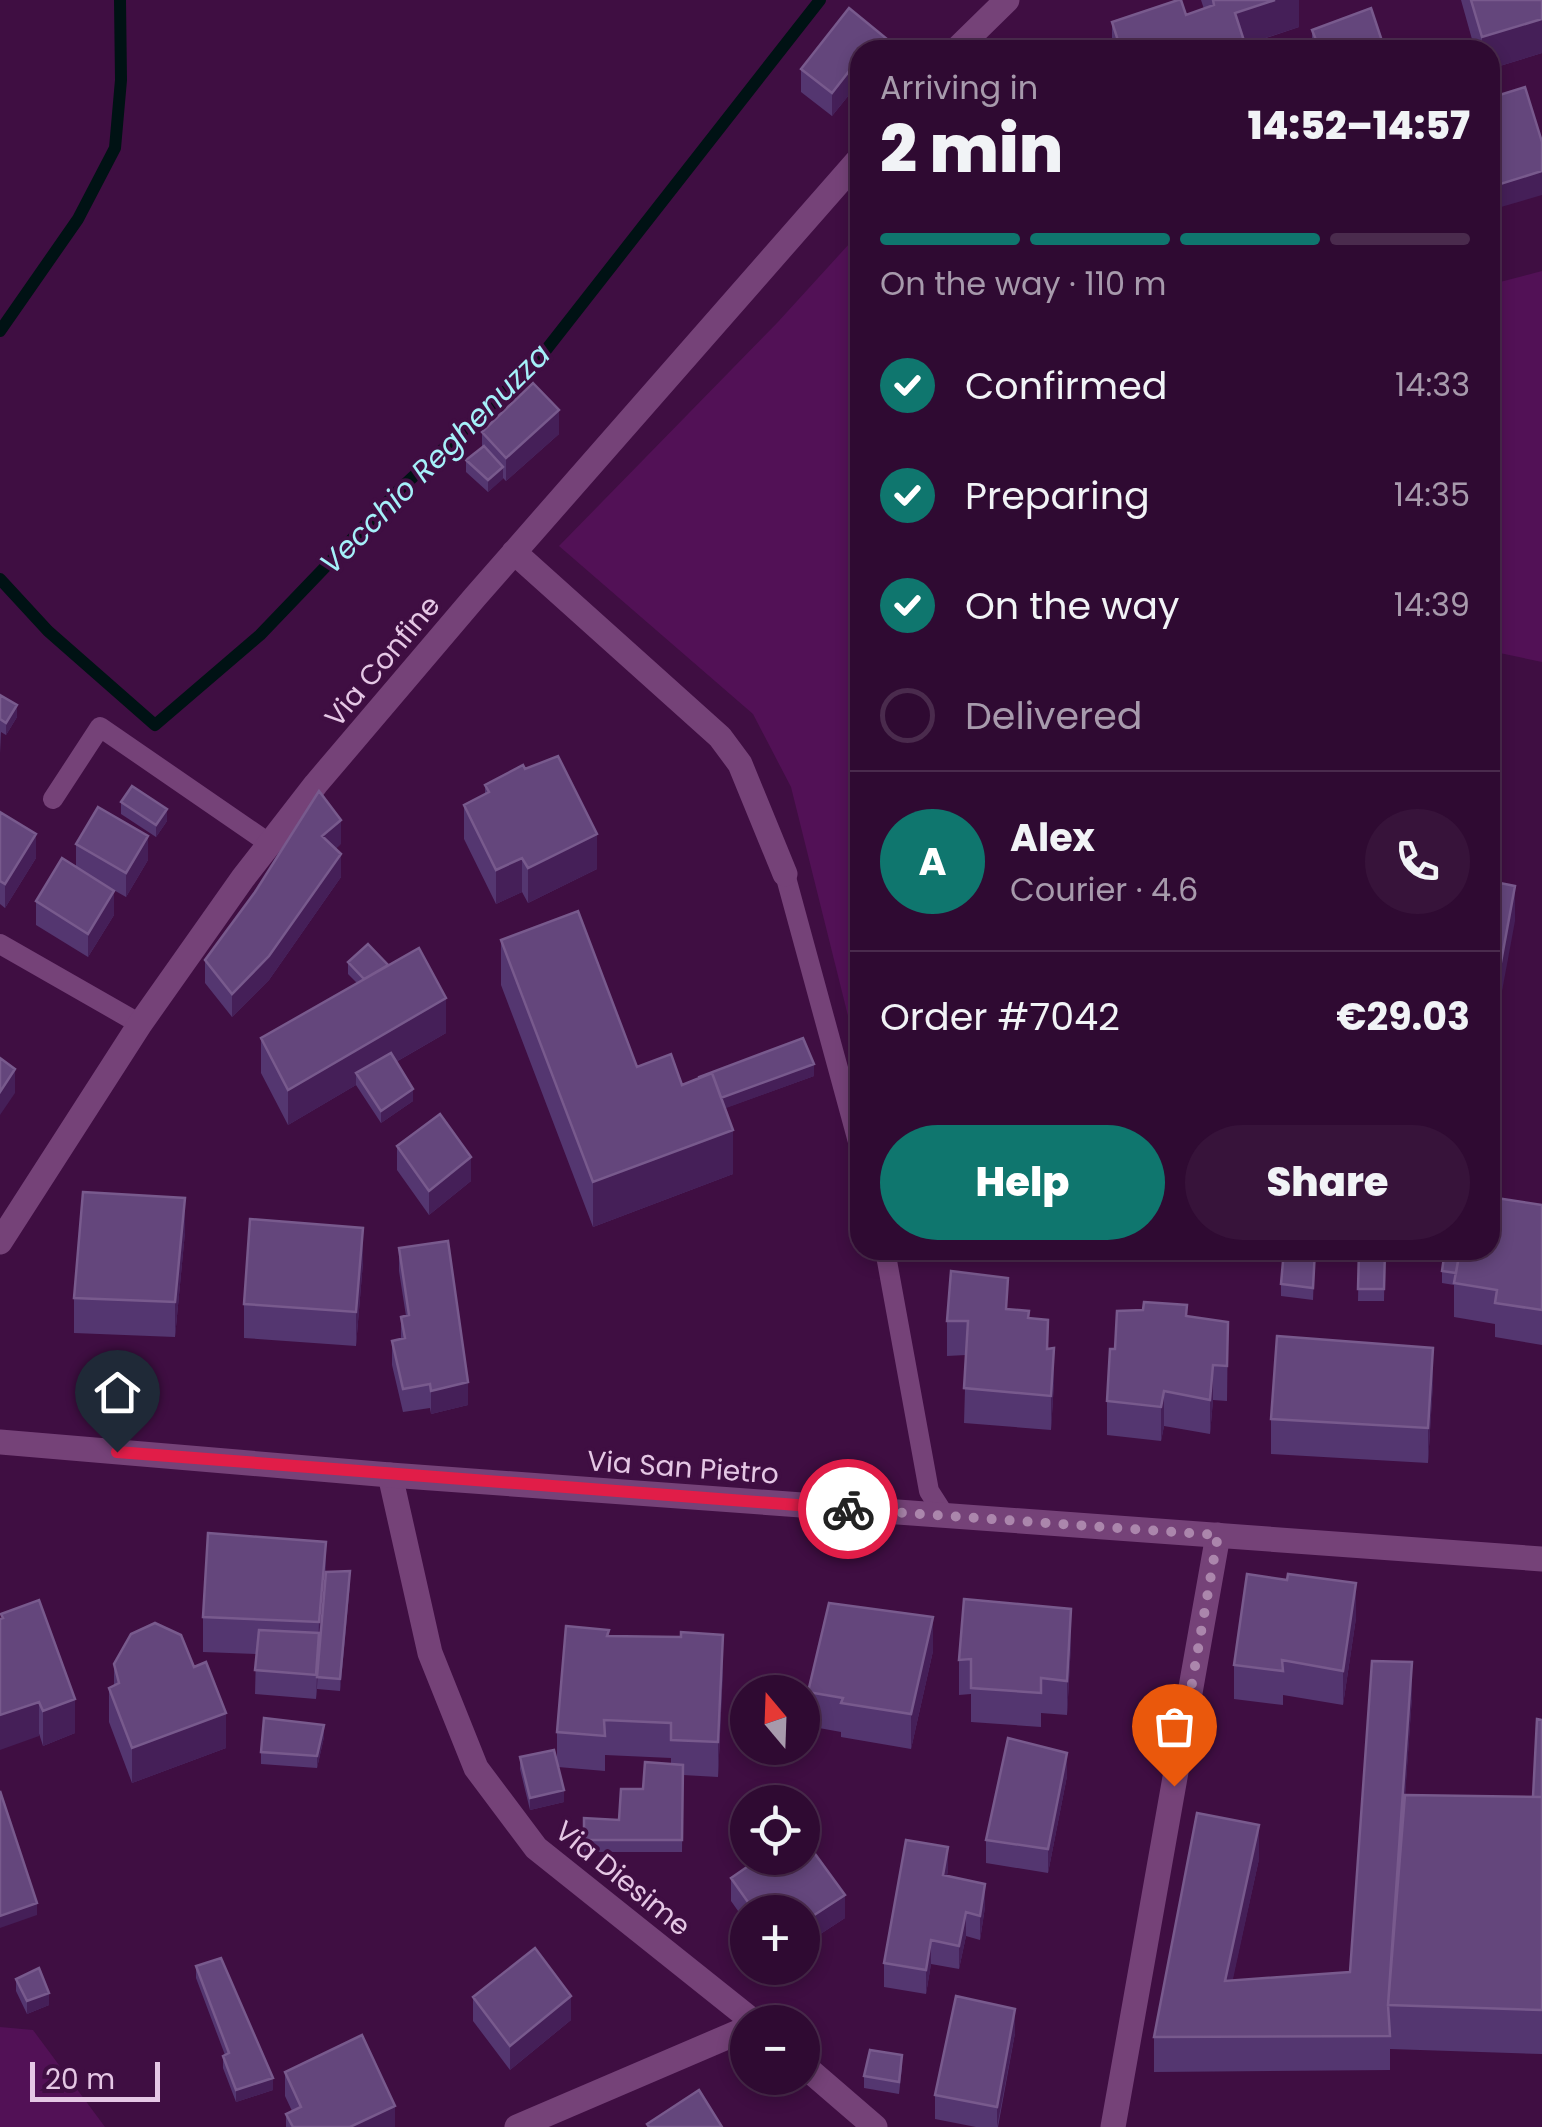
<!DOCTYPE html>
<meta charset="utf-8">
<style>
:root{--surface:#2f0a32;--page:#37133a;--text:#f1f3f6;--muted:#a79aac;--line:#4a2b4d;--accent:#0f766e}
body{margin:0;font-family:Poppins,sans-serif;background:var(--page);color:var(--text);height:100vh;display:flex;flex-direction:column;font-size:38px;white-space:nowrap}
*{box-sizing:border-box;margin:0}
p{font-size:32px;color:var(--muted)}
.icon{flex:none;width:55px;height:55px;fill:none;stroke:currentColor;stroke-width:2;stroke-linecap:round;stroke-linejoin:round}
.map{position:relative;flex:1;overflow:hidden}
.sheet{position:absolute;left:850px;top:40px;width:650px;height:1220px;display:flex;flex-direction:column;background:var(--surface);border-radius:30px;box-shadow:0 5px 15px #0003,0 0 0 2px var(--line)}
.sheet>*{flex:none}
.needle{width:65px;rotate:341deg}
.tools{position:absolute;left:730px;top:1675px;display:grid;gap:20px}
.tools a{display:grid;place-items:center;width:90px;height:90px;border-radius:50%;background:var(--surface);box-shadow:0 5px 15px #0003,0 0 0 2px var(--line);font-size:50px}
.scale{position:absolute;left:30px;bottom:25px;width:130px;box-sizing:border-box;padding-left:10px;border:5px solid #e5c7e5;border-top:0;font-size:28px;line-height:35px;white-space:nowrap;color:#e5c7e5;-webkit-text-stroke:8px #3f0e42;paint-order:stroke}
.pin{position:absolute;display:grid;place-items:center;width:85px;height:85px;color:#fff;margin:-102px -42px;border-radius:50% 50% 50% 0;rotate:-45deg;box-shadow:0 0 10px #0007}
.pin .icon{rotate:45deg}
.courier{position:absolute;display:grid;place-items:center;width:100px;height:100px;margin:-50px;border:8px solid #e11d48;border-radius:50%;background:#fff;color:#222;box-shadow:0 2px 12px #0007}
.overview em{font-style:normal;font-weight:800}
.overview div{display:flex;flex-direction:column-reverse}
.overview{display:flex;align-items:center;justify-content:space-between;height:170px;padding:0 30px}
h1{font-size:65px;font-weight:800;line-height:75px}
.bar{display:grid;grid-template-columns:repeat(4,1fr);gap:15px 10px;align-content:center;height:120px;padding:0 30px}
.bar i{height:12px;border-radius:8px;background:var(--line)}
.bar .current{background:var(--accent)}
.bar p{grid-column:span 4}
.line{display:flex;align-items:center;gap:25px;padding:0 30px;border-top:2px solid var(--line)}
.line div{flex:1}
.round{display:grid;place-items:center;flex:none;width:105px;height:105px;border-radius:52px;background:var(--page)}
ol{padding:0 30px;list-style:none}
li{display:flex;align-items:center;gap:30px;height:110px}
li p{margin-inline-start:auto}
li .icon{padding:10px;border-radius:50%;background:var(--accent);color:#fff;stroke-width:4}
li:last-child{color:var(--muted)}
li i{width:55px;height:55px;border:5px solid var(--line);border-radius:50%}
.primary-button{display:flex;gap:20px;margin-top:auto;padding:20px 30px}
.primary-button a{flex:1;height:115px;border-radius:60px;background:var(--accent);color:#fff;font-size:40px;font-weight:800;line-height:115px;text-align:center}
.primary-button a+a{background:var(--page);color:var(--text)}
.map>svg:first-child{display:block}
.green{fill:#521156}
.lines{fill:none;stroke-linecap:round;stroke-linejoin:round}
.stream{stroke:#001214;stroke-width:12}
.service{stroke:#754278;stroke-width:20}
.minor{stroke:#754278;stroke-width:25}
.tertiary{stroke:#754278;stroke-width:25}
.wall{fill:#543670}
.shaded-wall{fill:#451f58}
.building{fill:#64467c;stroke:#785a8d;stroke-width:2.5}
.done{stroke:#ab86ac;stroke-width:10;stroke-dasharray:0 18}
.route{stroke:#e11d48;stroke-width:12}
.labels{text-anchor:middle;stroke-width:8;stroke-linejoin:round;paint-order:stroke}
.street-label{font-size:28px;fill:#e5c7e5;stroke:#3f0e42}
.water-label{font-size:30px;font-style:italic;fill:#a5f0f9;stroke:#3f0e42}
</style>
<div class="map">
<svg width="1542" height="2127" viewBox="0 0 1542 2127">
<rect width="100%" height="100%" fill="#3f0e42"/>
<path class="green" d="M860 232V1064L791 787 753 714 559 546 777 323Z
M1490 252 1500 282 1542 271V662L1490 651Z
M0 2027 33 2030 105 2127H0Z"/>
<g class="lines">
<path class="stream" d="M0 331 78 219 115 148 121 80 120 0
M0 579 48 631 155 725 260 635 400 489 535 364 820 0"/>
<path class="service" d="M53 799 100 727 270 844
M785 874 860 1149
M0 944 140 1024
M885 1250 929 1491 945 1516"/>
<path class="minor" d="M956 50 1007 0
M514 552 720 737 740 764 785 874
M0 1242 140 1024 243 878 316 784 475 597 860 158
M390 1475 430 1653 476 1768 536 1848 754 2022
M802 2064 875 2127
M517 2127 748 2028
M1113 2127 1218 1535"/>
<path class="tertiary" d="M0 1442 390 1475 1542 1559"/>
</g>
<path class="wall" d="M1201 0H1299V27L1245 45 1246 50H1112V22L1186 15 1204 9Z
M1461 0H1542V53L1490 69V50H1475Z
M849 8 898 48V50H860V87L857 85 832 116 801 92V69Z
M1312 30 1385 50H1316L1312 42Z
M1525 87 1494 209 1490 195V98Z
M482 432 559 434 506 481 503 478 488 492 466 472V460L482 447Z
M0 695 17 717 6 735 1 732 0 753Z
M525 769 597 869 528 903 522 892 496 904 464 839V805L485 794V785Z
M121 802 167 821 156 837 121 814Z
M0 812 36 858 5 908 0 904Z
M76 844 148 860 126 897 96 880 114 915 88 957 36 925V901L76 867Z
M341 844 335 848 341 877 269 980 232 1017 205 983V960Z
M501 940 637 1067 682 1085 814 1076 725 1108 733 1174 593 1227 501 985Z
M348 962 446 1033 396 1062 413 1101 381 1123 356 1085 288 1125 261 1073V1038L357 983 348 974Z
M397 1146 471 1181 429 1215 397 1170Z
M1542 1205V1345L1495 1337V1324L1454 1317V1285L1442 1283V1271Z
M185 1232 175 1337 74 1333V1298Z
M399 1248 468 1405 431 1414 430 1408 403 1412 392 1365V1341L401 1339V1317L406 1316 399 1271Z
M1315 1250 1313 1300 1281 1296V1284Z
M1359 1250 1385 1251 1384 1301H1358Z
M363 1262 356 1346 244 1338V1304Z
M1008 1309 1029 1318 1048 1349 1054 1382 1051 1430 964 1423 966 1355 947 1356V1321Z
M1187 1316 1228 1322 1227 1401 1213 1400 1210 1434 1164 1426 1161 1441 1107 1435V1401L1115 1349Z
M1433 1382 1428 1463 1271 1454V1419Z
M326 1572 350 1583 340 1691 317 1689 316 1699 255 1694 256 1654 203 1652V1617Z
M1 1614 75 1733 43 1746Z
M1356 1618 1343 1705 1283 1695V1705L1234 1699V1665Z
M609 1636 681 1637 723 1670 718 1777 683 1775 682 1852H584V1818L619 1820 643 1789 671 1764V1758L605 1755V1771L558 1767 564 1802 530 1810 520 1769V1757L557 1761V1732Z
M1071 1644 1067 1715 1041 1713V1727L971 1722V1694L959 1695V1660Z
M933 1651 911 1749 841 1737V1732L808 1726V1692Z
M114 1664 226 1748 132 1783 109 1722V1688L114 1686Z
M1412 1696 1405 1795 1533 1797 1542 1720V2054L1390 2049V2070L1154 2072V2037L1259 1859 1232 1981 1350 1972Z
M324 1737 317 1768 261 1764V1752Z
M1067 1776 1048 1873 986 1863V1840Z
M948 1870 947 1875 985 1907 980 1940 966 1936 959 1969 931 1964 926 1994 884 1987V1963Z
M731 1878 845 1918 802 1946V1912H748V1925L731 1901Z
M196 1966 273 2090 236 2102 223 2068V2056L225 2055 196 1978Z
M16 1979 49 2005 27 2014 16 1991Z
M473 1997 571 2020 510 2070 473 2021Z
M1015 2033 998 2127H976L935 2119V2095Z
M902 2067 899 2094 864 2088V2076Z
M285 2072 395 2127H286V2114L292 2111 285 2096Z"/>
<path class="shaded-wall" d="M1275 0H1299V27L1235 48V13Z
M1542 19V53L1490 69V50H1482V37Z
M857 61V85L832 116V93Z
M1542 171V195L1494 209V186Z
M559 410V434L506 481V458Z
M503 467V479L488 492V480Z
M17 705V717L6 735V723Z
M167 809V821L156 837V825Z
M341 820V844L322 860V836Z
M36 834V858L5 908V884Z
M597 834V869L528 903V868Z
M148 836V860L126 897V873Z
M341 854V877L269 980 232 1017V994Z
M522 858V892L496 904V870Z
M1515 886V921L1490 1056V1022Z
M114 891V915L88 957V934Z
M446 998V1033L361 1082 356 1073V1085L288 1125V1090Z
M814 1064V1076L707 1115V1103Z
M15 1069V1093L0 1115V1092Z
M413 1089V1101L381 1123V1111Z
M733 1130V1174L593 1227V1182Z
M471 1157V1181L429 1215V1191Z
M185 1198V1232L175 1337V1302Z
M363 1228V1262L356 1346V1312Z
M1054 1348V1382L1051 1430V1396Z
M1433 1348V1382L1428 1463V1428Z
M1213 1365V1400L1210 1434V1400Z
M468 1382V1405L431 1414V1391Z
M1164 1391V1426L1161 1441V1407Z
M326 1542V1577L316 1699 319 1622Z
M350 1571V1583L340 1691V1679Z
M1356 1583V1618L1343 1705V1671Z
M1071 1609V1644L1067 1715V1681Z
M933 1617V1651L911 1749V1714Z
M723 1635V1670L718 1777V1742Z
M1412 1662V1696L1391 2005H1389Z
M75 1699V1733L43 1746V1711Z
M39 1702V1736L0 1750V1715Z
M226 1713V1748L132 1783V1748Z
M324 1725V1737L317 1768V1756Z
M1067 1753V1776L1048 1873V1849Z
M564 1790V1802L530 1810V1798Z
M1259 1825V1859L1225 2016V1981Z
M948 1847V1870L943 1898V1875Z
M985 1884V1907L980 1940V1916Z
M845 1895V1918L802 1946V1923Z
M37 1903V1915L0 1928V1916Z
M966 1912V1936L959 1969V1946Z
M931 1940V1964L926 1994V1970Z
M49 1993V2005L27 2014V2001Z
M571 1996V2020L510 2070V2046Z
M1015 2009V2033L997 2127V2107Z
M273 2078V2090L236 2102V2090Z
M395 2106V2127H350Z"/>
<path class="building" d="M1178 0H1181L1186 15 1214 5 1213 0H1275L1235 13 1246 47 1235 50H1121L1112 22Z
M1471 0H1542V19L1482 37Z
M849 8 898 48 896 50H860V64L857 61 832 93 801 69Z
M1371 8 1385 50H1320L1312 30Z
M1525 87 1542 142V171L1494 186 1490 171V98Z
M533 383 559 410 506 458 482 432Z
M484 446 503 467 488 480 466 460Z
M0 695 17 705 6 723 0 719Z
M558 756 597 834 528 868 522 858 496 870 464 805 489 792 485 785 523 765 525 769Z
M132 786 167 809 156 825 121 802Z
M319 791 341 820 322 836 341 854 269 956 232 994 205 960 255 892Z
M98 807 148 836 126 873 76 844Z
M0 812 36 834 5 884 0 881Z
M62 858 114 891 88 934 36 901Z
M1490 881 1515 886 1490 1022Z
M578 911 637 1067 671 1054 682 1085 712 1073 733 1130 593 1182 501 940Z
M368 944 388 965 364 979 348 962Z
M419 948 446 998 288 1090 261 1038Z
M803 1038 814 1064 721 1098 712 1073 699 1078V1077Z
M391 1053 413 1089 381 1111 356 1073Z
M0 1058 15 1069 0 1092Z
M440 1114 471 1157 429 1191 397 1146Z
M83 1192 185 1198 175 1302 74 1298Z
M1490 1197 1542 1205V1310L1495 1303 1497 1290 1454 1283 1460 1250H1490Z
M250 1219 363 1228 356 1312 244 1304Z
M448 1241 468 1382 431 1391 430 1384 403 1389 392 1341 405 1338 401 1317 409 1315 399 1248Z
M1284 1250H1315L1313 1288 1281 1284Z
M1359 1250 1385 1251 1384 1289H1358Z
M1445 1250H1460L1456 1273 1442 1271Z
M951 1271 1008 1278 1006 1309 1029 1311 1028 1318 1048 1320 1047 1349 1054 1348 1051 1396 964 1388 968 1321H947Z
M1144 1302 1187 1305 1186 1316 1228 1322 1227 1366 1213 1365 1210 1400 1164 1391 1161 1407 1107 1401 1110 1349H1115L1117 1311 1143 1310Z
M1277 1336 1433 1348 1428 1428 1271 1419Z
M208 1533 326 1542 319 1622 203 1617Z
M350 1571 340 1679 317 1677 326 1572Z
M1247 1574 1287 1580 1288 1574 1356 1583 1343 1671 1282 1660 1283 1671 1234 1665Z
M964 1599 1071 1609 1067 1681 1041 1678V1693L971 1688V1659L959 1660Z
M39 1600 75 1699 43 1711 39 1702 0 1715V1619L3 1618 1 1614Z
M829 1603 933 1617 911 1714 841 1703 843 1698 808 1692Z
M155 1623 181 1635 194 1667 206 1662 226 1713 132 1748 109 1688 119 1683 114 1664 131 1634Z
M566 1626 609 1630 607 1636 681 1637V1632L723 1635 718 1742 671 1740V1723L604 1720 605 1736 557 1732Z
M259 1630 319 1633 316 1675 255 1670Z
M1372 1661 1412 1662 1388 2005 1390 2036 1154 2037 1197 1813 1259 1825 1225 1981 1350 1972Z
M264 1718 324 1725 317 1756 261 1752Z
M1537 1719 1542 1720V1797H1533Z
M1008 1738 1067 1753 1048 1849 986 1840Z
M554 1750 564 1790 530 1798 520 1757Z
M645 1762 683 1765 682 1840H584V1818L619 1820 621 1789H643Z
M0 1791 37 1903 0 1916Z
M1405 1795 1542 1797V2010L1388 2005Z
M802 1836 845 1895 802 1923V1912H755L731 1878 760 1858H802Z
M906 1840 948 1847 943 1875 985 1884 980 1916 966 1912 959 1946 931 1940 926 1970 884 1963Z
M535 1948 571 1996 510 2046 473 1997Z
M221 1958 273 2078 236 2090 223 2056 229 2053 196 1966Z
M39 1968 49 1993 27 2001 16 1979Z
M956 1996 1015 2009 997 2107 935 2095Z
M362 2035 395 2106 350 2127H293L286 2114 301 2107 285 2072Z
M870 2050 902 2055 899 2082 864 2076Z
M699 2090 722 2127H649L647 2124Z"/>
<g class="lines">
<path class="done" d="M848 1509 1218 1535 1174 1786"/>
<path class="route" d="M117 1452 848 1509"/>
</g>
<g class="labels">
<g class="street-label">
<text transform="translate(382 661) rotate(-50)" y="10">Via Confine</text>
<text transform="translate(683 1467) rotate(4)" y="10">Via San Pietro</text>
<text transform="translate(623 1878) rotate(39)" y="10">Via Diesime</text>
</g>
<g class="water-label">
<text transform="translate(435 459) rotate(-45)" y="10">Vecchio Reghenuzza</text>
</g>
</g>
</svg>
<div class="tools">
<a><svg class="needle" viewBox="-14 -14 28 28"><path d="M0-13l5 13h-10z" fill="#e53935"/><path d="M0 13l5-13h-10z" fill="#a79aac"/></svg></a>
<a><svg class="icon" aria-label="locate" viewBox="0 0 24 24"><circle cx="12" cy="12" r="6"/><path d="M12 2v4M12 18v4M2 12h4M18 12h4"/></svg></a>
<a>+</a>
<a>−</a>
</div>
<div class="scale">20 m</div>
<div class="pin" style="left:1174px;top:1786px;background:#ea580c"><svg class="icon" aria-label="bag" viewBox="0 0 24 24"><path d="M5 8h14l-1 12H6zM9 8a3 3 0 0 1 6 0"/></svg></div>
<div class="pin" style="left:117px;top:1452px;background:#1f2937"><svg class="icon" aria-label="home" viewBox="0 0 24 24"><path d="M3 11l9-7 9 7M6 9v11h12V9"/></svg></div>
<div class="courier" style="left:848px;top:1509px"><svg class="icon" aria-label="bike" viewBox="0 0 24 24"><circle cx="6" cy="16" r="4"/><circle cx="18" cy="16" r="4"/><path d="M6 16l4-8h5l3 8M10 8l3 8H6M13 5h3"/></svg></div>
<section class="sheet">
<div class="overview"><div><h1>2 min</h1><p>Arriving in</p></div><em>14:52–14:57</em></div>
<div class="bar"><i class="current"></i><i class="current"></i><i class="current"></i><i></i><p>On the way · 110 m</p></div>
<ol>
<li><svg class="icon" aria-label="check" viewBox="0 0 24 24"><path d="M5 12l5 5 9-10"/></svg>Confirmed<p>14:33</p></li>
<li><svg class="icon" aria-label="check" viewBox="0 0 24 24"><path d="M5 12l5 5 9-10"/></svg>Preparing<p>14:35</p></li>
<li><svg class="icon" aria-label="check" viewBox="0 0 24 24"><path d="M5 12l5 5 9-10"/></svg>On the way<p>14:39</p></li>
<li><i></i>Delivered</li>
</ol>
<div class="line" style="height:180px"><b class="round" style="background:var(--accent);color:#fff">A</b><div><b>Alex</b><p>Courier · 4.6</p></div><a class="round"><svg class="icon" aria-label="phone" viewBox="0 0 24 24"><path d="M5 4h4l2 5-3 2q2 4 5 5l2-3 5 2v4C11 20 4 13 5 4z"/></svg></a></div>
<div class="line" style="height:130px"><div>Order #7042</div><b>€29.03</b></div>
<div class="primary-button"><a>Help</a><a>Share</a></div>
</section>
</div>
